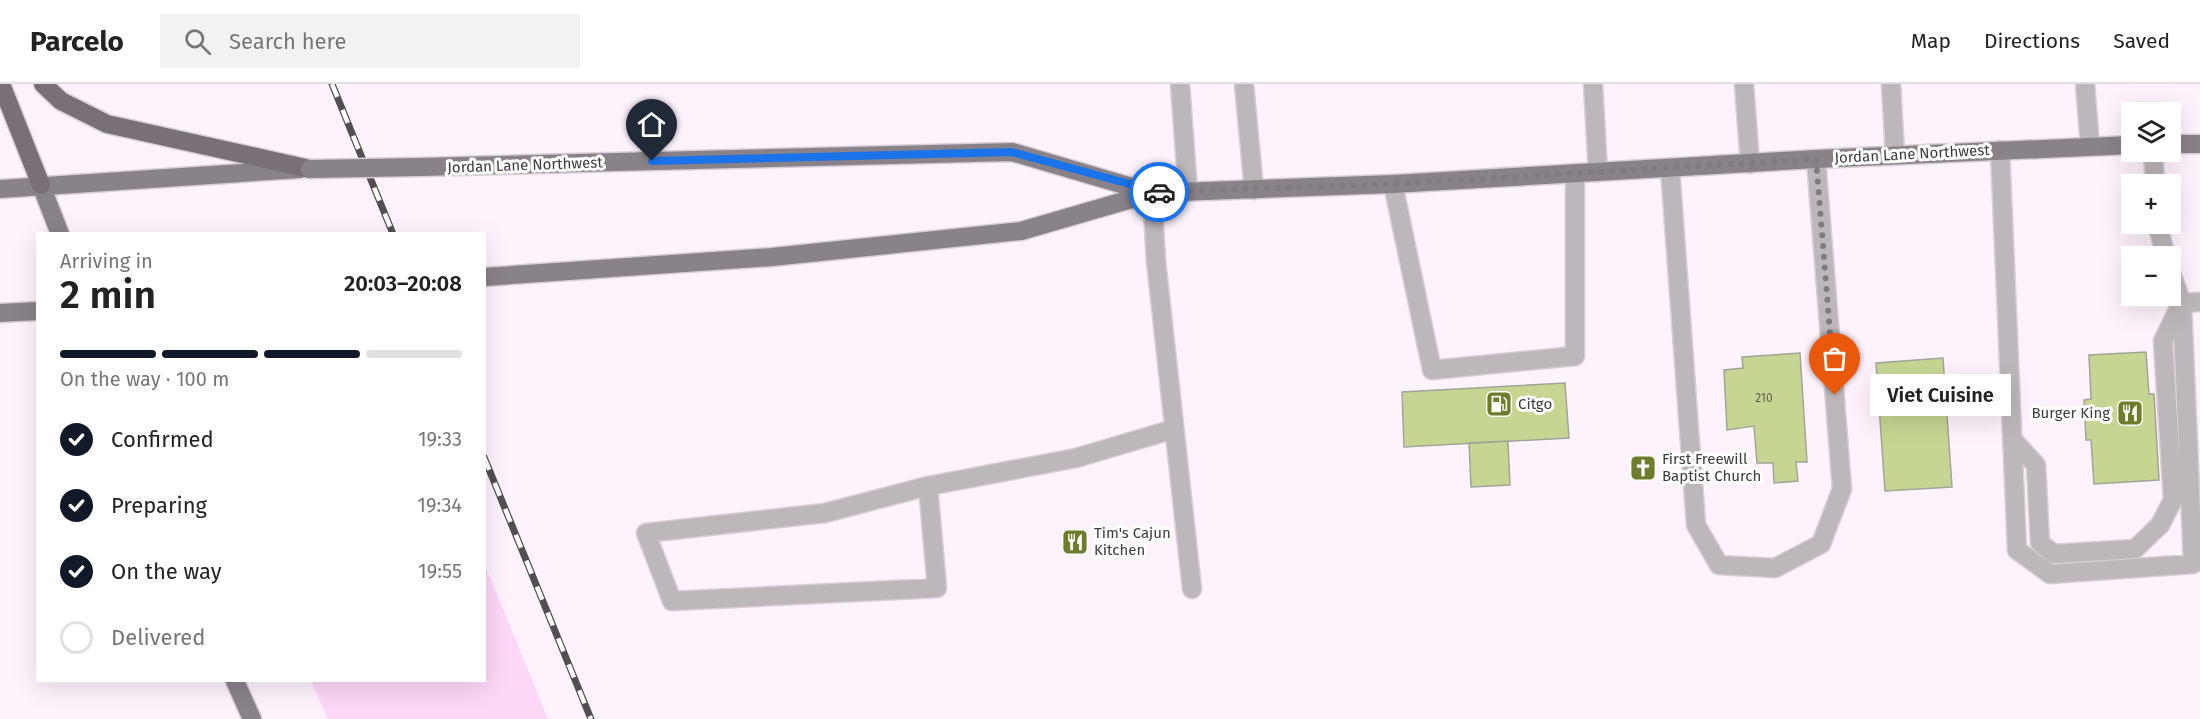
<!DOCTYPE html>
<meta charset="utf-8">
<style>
:root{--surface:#fff;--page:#f2f2f2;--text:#222;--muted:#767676;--line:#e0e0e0;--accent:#111827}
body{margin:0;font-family:"Fira Sans",sans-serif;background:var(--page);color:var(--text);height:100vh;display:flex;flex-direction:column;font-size:22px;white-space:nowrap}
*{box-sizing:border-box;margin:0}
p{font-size:20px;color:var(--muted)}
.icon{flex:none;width:33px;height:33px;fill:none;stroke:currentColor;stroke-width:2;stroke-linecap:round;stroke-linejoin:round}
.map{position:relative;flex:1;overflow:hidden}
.details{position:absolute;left:36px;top:148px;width:450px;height:450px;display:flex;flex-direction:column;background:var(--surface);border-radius:0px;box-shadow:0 6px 24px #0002}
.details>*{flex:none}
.controls{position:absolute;left:2121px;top:18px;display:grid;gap:12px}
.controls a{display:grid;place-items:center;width:60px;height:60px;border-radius:0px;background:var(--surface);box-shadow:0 6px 24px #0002;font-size:30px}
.pin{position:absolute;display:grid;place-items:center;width:51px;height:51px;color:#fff;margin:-62px -26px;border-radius:50% 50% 50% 0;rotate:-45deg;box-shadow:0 0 6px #0007}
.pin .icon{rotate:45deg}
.courier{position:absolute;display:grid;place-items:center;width:60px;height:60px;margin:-30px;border:4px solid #1a73e8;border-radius:50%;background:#fff;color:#222;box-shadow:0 2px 8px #0007}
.bubble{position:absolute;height:42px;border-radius:0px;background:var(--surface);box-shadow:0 6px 24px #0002;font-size:20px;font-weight:600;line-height:42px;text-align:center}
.head em{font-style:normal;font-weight:600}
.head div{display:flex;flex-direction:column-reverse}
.head{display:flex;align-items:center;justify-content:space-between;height:102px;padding:0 24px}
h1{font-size:39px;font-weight:600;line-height:45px}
.bar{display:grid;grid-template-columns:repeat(4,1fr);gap:9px 6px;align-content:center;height:72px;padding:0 24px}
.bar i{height:8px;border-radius:4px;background:var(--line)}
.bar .active{background:var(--accent)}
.bar p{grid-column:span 4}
ol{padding:0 24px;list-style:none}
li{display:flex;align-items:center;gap:18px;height:66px}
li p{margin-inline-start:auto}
li .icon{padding:6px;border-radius:50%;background:var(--accent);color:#fff;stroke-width:4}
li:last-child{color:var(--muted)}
li i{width:33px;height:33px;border:3px solid var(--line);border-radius:50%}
header{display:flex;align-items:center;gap:36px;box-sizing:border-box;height:84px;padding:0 30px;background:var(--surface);border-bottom:2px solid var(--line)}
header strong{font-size:28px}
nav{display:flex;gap:33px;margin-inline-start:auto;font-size:21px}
.search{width:420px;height:54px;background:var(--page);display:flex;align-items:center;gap:15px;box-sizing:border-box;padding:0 21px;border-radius:0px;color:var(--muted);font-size:22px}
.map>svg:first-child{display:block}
.green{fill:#fcd7f8}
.building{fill:#c6d692;stroke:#a1a499;stroke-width:1.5}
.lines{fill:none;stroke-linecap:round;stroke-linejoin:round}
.lane-casing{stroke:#d8ced7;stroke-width:21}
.street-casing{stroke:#d8ced7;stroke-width:21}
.primary-casing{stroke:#d8ced7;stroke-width:21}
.highway-casing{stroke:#d8ced7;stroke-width:21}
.lane{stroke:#bcb7bb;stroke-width:18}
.street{stroke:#bcb7bb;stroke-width:18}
.primary{stroke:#8a8289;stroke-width:18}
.highway{stroke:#786f77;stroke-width:18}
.rail-casing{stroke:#534e52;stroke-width:7}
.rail{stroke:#fff;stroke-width:4.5;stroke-dasharray:14;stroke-linecap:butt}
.primary-bridge-casing{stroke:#d8ced7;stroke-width:21;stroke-linecap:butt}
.primary-bridge{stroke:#8a8289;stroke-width:18}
.done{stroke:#817b81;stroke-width:6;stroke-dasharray:0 10.8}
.route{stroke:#1a73e8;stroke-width:8}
.labels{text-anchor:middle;stroke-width:6;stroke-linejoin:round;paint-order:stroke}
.number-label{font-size:12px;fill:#606153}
.street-label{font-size:15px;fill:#3e3a3e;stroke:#fff}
.poi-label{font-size:15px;fill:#3e3a3e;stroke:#fff;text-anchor:start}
</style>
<header>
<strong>Parcelo</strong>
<div class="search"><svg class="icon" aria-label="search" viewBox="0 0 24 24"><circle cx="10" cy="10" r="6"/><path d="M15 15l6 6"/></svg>Search here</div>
<nav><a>Map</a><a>Directions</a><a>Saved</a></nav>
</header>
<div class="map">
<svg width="2200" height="635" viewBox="0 0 2200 635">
<rect width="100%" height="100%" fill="#fef3fd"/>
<path class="green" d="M485 481 548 635H328L311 597H484Z"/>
<path class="building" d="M2146 268 2149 310H2154L2159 396 2094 400 2091 356H2086L2084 316 2091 315 2089 271Z
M1800 269 1807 378H1796L1798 397 1774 399 1773 379H1757L1754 342 1727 346 1724 286 1743 284 1742 273Z
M1943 274 1952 403 1885 407 1876 279Z
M1565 299 1569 354 1404 363 1402 308Z
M1508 357 1510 401 1471 403 1469 359Z"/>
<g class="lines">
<defs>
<path id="lane" d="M1180 0 1188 108
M1593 0 1598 88
M1891 0 1895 71
M2085 0 2090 62
M2000 66 2017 466 2050 490 2193 480 2182 219 2170 186
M2153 68 2155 100
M1670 84 1696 441 1719 481 1775 484 1821 460 1842 405 1816 75
M1393 100 1432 286 1575 272V90
M1152 109 1156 177 1192 505
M2157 140 2166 172
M2182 219 2200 218
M2012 355 2036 381 2040 459 2054 470 2135 465 2160 441 2173 416 2163 257 2181 220
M928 402 937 504 672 517 646 449 825 429 928 402 1076 374 1174 345"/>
<path id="street" d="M1244 0 1254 106
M1744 0 1750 80"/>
<path id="primary" d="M2170 60H2200
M420 83 1012 68 1152 109
M41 101 60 150
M0 105 300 85
M484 193 772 173 1021 147 1152 109 1393 100 1816 75 2132 61
M0 229 38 227
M235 597 252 635"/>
<path id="highway" d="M1 0 41 101
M43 0 61 17 107 40 310 85"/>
</defs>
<use href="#lane" class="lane-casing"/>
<use href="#street" class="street-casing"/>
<use href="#primary" class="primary-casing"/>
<use href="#highway" class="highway-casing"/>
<use href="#lane" class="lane"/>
<use href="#street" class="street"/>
<use href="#primary" class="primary"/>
<use href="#highway" class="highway"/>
<defs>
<path id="rail" d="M332 0 393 150
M484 373 591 635"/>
</defs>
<use href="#rail" class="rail-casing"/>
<use href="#rail" class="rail"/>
<defs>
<path id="primary-bridge" d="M310 85 420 83"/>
</defs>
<use href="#primary-bridge" class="primary-bridge-casing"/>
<use href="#primary-bridge" class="primary-bridge"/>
</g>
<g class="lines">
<path class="done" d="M1159 108 1393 100 1816 75 1835 311"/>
<path class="route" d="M652 77 1012 68 1159 108"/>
</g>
<defs>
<symbol id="fuel-square" viewBox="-11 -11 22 22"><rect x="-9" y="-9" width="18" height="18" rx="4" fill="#6d7d2b" stroke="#fff"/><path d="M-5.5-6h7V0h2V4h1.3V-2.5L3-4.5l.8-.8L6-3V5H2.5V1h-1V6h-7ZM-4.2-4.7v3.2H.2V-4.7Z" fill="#fff"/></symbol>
<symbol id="restaurant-square" viewBox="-11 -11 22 22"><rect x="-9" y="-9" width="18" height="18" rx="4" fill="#6d7d2b" stroke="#fff"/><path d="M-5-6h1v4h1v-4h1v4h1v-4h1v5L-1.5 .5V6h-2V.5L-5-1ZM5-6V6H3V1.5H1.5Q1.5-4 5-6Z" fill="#fff"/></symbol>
<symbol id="church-square" viewBox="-11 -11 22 22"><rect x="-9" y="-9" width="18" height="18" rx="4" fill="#6d7d2b" stroke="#fff"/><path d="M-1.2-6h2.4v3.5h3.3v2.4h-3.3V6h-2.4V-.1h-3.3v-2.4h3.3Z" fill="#fff"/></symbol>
</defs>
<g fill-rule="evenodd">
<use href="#fuel-square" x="1484" y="305" width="30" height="30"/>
<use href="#restaurant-square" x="2115" y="314" width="30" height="30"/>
<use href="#church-square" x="1628" y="369" width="30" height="30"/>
<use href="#restaurant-square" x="1060" y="443" width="30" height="30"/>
</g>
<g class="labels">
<g class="number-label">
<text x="1764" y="318">210</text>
</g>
<g class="street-label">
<text transform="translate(1912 70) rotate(-3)" y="5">Jordan Lane Northwest</text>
<text transform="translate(525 81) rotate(-2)" y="5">Jordan Lane Northwest</text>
</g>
<g class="poi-label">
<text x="1518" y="325">Citgo</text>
<text x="2110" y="334" text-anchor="end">Burger King</text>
<text x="1662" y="380">First Freewill<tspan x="1662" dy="17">Baptist Church</tspan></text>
<text x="1094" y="454">Tim's Cajun<tspan x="1094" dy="17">Kitchen</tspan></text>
</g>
</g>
</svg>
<div class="controls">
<a><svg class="icon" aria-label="layers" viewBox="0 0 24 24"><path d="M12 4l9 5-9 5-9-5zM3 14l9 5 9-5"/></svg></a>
<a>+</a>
<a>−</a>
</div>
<div class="pin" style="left:1835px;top:311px;background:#ea580c"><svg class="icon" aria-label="bag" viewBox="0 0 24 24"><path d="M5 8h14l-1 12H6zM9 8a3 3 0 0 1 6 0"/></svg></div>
<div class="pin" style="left:652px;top:77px;background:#1f2937"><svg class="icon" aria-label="home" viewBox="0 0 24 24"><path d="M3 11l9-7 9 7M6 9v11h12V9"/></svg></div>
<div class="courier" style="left:1159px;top:108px"><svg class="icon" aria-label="car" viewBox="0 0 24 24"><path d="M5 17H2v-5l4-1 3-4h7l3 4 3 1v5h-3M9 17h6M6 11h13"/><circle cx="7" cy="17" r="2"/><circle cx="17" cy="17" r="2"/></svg></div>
<div class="bubble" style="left:1870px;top:290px;width:141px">Viet Cuisine</div>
<section class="details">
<div class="head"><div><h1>2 min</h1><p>Arriving in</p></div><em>20:03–20:08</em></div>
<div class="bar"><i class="active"></i><i class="active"></i><i class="active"></i><i></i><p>On the way · 100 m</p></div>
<ol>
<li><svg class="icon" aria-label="check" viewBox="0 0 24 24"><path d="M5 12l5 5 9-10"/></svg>Confirmed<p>19:33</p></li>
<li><svg class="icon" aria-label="check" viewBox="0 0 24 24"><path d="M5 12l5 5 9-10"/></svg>Preparing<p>19:34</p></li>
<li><svg class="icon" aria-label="check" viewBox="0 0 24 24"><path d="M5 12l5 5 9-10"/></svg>On the way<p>19:55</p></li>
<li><i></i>Delivered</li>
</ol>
</section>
</div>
